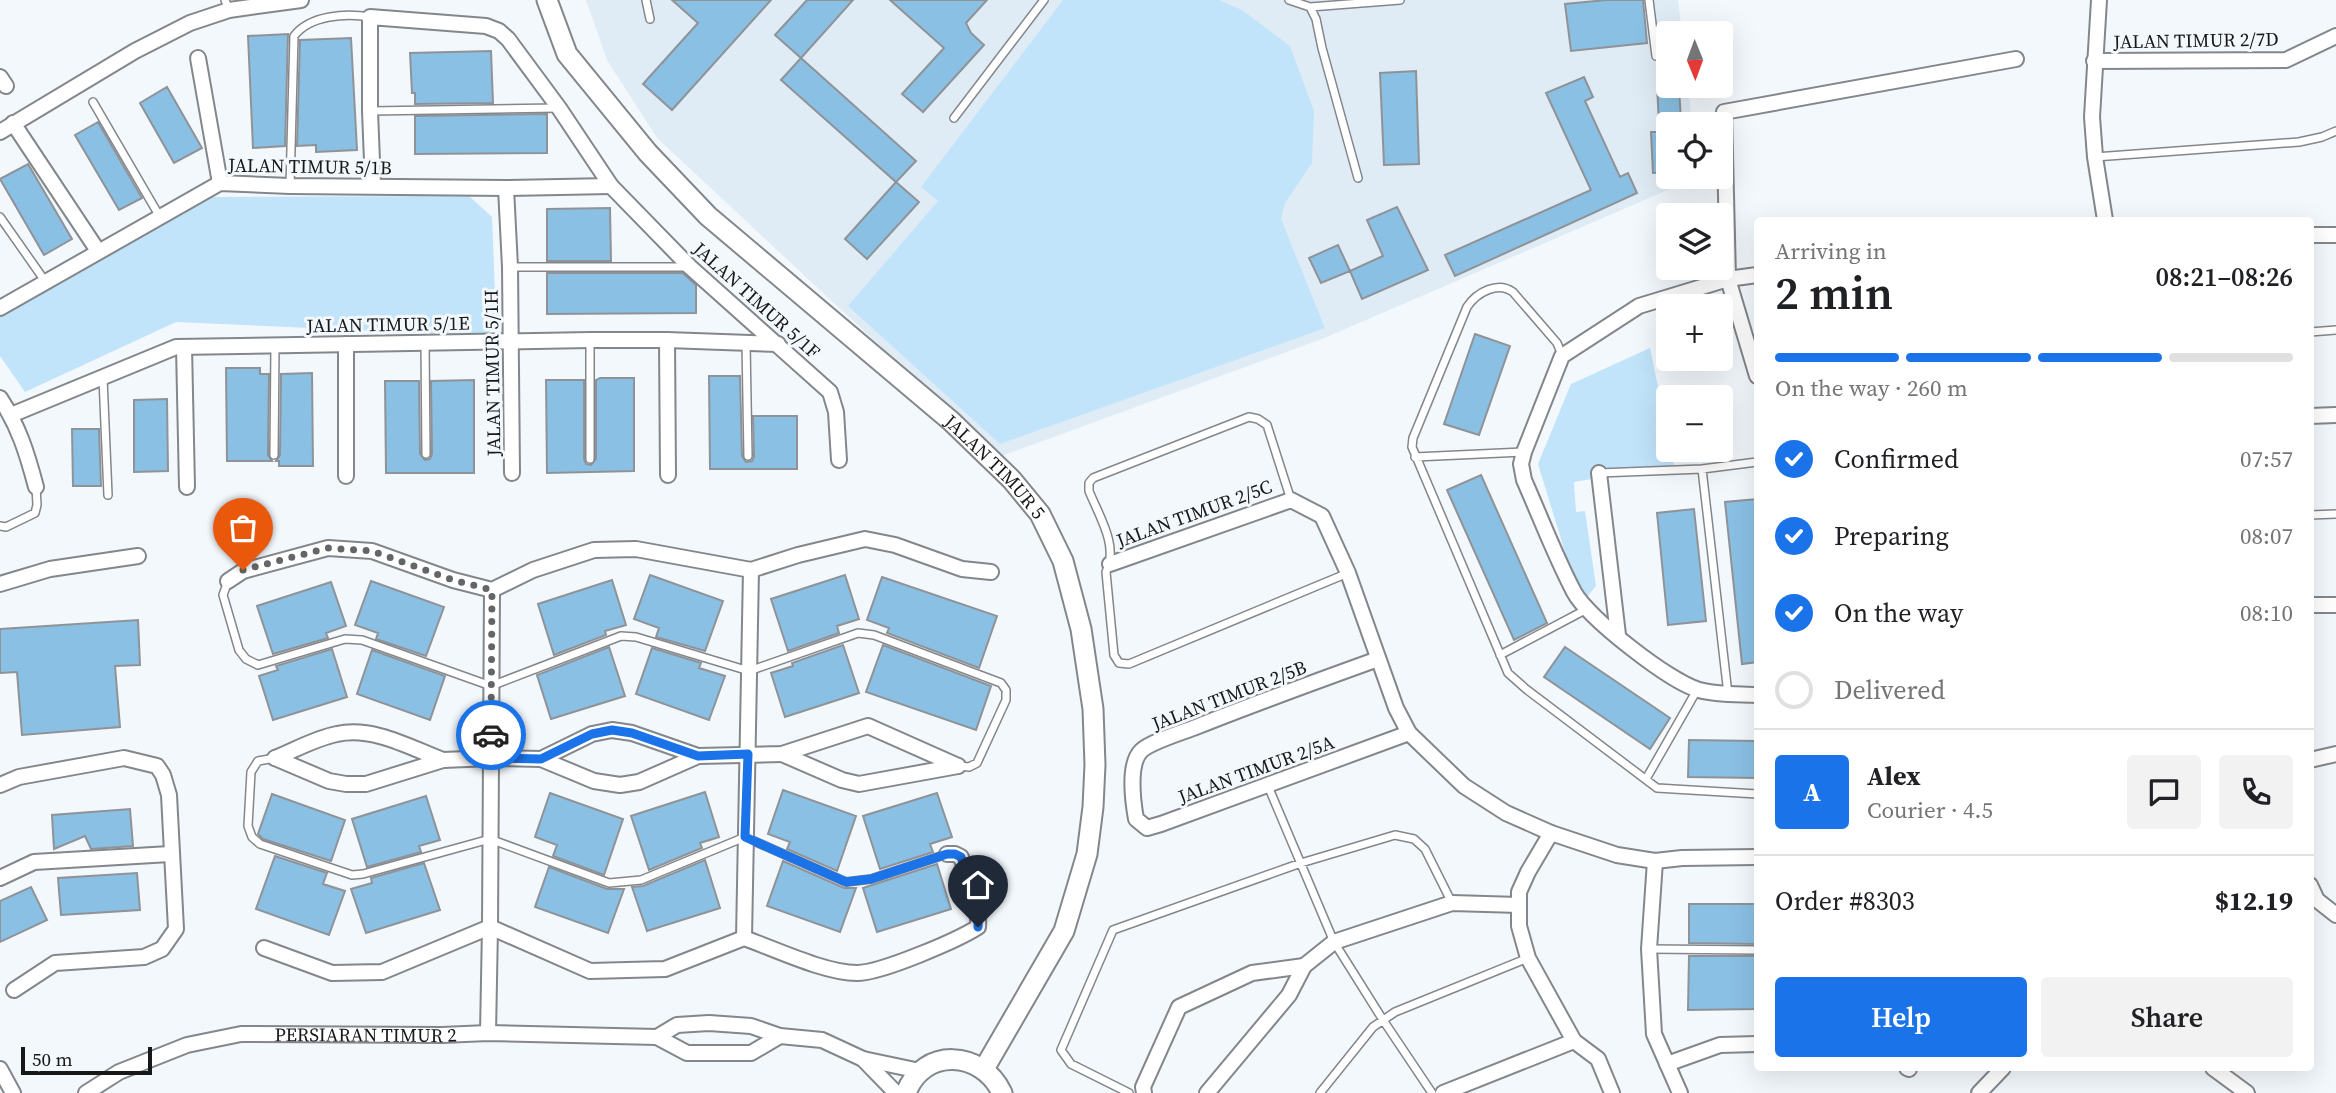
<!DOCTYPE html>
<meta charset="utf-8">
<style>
:root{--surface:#fff;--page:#f2f2f2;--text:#202124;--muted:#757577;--line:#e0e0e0;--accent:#1a73e8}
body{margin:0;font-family:"Source Serif 4",serif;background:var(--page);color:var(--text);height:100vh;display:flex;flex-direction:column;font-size:26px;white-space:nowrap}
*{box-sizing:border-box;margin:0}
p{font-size:23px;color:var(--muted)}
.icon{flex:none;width:38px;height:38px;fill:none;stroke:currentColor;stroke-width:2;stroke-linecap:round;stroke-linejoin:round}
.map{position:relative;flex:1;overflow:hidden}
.side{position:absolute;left:1754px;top:217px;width:560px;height:854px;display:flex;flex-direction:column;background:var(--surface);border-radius:7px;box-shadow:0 7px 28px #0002}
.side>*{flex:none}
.needle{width:46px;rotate:179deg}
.fabs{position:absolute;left:1656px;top:21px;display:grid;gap:14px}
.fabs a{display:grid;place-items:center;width:77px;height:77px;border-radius:7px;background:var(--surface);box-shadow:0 7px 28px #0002;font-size:35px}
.scale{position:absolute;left:21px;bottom:18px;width:131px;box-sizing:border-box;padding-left:7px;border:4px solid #161819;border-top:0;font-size:19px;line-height:24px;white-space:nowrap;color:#161819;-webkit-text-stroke:5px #f3f8fc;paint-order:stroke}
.pin{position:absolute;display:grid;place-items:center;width:60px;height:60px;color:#fff;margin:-72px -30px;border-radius:50% 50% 50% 0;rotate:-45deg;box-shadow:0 0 7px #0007}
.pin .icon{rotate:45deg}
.courier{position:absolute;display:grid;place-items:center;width:70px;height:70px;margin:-35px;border:5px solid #1a73e8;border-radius:50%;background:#fff;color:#222;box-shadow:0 2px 9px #0007}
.head em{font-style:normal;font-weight:600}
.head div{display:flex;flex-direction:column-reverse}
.head{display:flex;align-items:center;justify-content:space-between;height:119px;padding:0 21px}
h1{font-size:46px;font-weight:600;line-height:52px}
.bar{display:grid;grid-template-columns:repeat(4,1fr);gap:10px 7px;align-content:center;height:84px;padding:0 21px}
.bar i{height:9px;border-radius:5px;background:var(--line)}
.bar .current{background:var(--accent)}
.bar p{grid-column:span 4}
.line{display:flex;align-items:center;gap:18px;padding:0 21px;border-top:2px solid var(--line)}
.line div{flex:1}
.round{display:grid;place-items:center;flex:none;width:74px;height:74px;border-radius:7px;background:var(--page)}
ol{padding:0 21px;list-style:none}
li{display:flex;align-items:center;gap:21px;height:77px}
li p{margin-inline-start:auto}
li .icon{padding:7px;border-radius:50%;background:var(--accent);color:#fff;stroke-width:4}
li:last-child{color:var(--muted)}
li i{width:38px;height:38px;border:4px solid var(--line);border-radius:50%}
.action{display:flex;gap:14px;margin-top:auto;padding:14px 21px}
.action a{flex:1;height:80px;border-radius:7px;background:var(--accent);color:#fff;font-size:28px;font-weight:600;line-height:80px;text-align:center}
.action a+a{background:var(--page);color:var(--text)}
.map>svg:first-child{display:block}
.built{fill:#e0ecf5}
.green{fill:#c1e4fb}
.building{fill:#8ac0e4;stroke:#8f9397;stroke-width:2}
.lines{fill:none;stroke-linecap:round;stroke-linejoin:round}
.lane-casing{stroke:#83878b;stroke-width:10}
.street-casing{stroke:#83878b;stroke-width:18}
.secondary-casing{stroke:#83878b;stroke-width:23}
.lane{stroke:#fff;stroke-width:7}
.street{stroke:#fff;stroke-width:14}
.secondary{stroke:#fff;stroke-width:19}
.done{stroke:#636668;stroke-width:7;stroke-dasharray:0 12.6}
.route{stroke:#1a73e8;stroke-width:9}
.labels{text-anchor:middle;stroke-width:6;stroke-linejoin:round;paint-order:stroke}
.street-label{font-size:19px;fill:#161819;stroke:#f3f8fc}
</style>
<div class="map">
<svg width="2336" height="1093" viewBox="0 0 2336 1093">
<rect width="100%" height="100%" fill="#f3f8fc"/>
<path class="built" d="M586 0H1678L1682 33H1668V86H1688L1692 124H1668V177H1698L1322 339 999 457 657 138 607 60Z"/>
<path class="green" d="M1063 0H1219L1242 10 1290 46 1314 111 1312 163 1285 203 1281 219 1325 328 1000 444 848 306 938 201 921 187Z
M469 196 492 217 496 319 487 336 176 322 25 392 0 356V316L208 197Z
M1650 348 1668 435V450H1671L1674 465 1574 482 1576 512 1585 511 1596 586 1587 597 1576 588 1538 464 1571 384Z"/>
<path class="building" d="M672 0H771L672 110 643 84 698 23Z
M807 0H853L801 58 775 35Z
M890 0H987L966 23 971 33 984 45 923 112 902 94 944 48Z
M1606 0H1643L1647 43 1571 51 1565 4Z
M288 34 285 146 253 148 248 36Z
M351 38 357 150 316 152V145L297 146 300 40Z
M491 51 493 103 415 104V93H412L410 53Z
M801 58 916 161 896 182 781 80Z
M1416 71 1419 164 1384 165 1380 73Z
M1584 77 1593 97 1585 101 1620 177 1628 173 1637 193 1455 276 1445 255 1591 190 1546 93Z
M1657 86H1679L1681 122 1659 123Z
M167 87 202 148 174 163 140 103Z
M547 114V153L415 154V116Z
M98 122 142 198 119 210 75 135Z
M1651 132H1668V172L1653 173Z
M28 164 72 239 44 255 0 179Z
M896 182 919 202 867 259 845 239Z
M1397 207 1428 270 1362 299 1350 271 1383 256 1367 220Z
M610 208 611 261H547V209Z
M1338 245 1350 271 1321 283 1309 258Z
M683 273 696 285V313L547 314V273Z
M1475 334 1510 346 1479 435 1444 424Z
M226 368H260V374H269L268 455 272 461H227Z
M312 373 313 466H279V461H276L280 455 281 374Z
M709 376H740L742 456 746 462 752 461 754 457 753 416H797V469H710Z
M600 378H634V471L547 473 546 380H584V459L586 464 591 465 596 459V380Z
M474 380V473H386L385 381H419L420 454 425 460 430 459 432 454 431 381Z
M167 399 168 471 134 472V400Z
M72 429H99L101 486H73Z
M1481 475 1547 623 1514 640 1447 490Z
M1757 499V662L1742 664 1725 502Z
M1694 509 1706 621 1668 625 1657 513Z
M650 575 723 601 705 651 656 637 659 628 634 619Z
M845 575 859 619 837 626 839 633 788 651 771 599Z
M882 577 997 616 979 668 887 633 889 628 867 620Z
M612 580 626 625 605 631 606 635 554 655 538 604Z
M371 581 444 607 426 656 376 639 378 633 355 625Z
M331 582 346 626 326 633 328 638 273 654 257 606Z
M138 620 140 665 115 666 120 727 22 735 17 672 0 673V629Z
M843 645 859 693 785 717 771 673 793 666 792 663Z
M883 645 991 686 976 730 866 692Z
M609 647 625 696 551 719 537 675Z
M1565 647 1670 718 1650 749 1544 677Z
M652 648 701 663 699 668 725 676 709 720 636 694Z
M332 649 347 697 273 720 259 676 278 670 276 666Z
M372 650 445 676 430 720 357 694Z
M1689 740 1757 741V778L1688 777Z
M783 790 856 816 837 871 787 849 790 842 768 834Z
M705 792 719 837 700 843 702 848 649 870 631 816Z
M550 793 623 819 604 875 553 856 557 845 535 837Z
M937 793 952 837 930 844 933 852 880 869 863 816Z
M272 794 345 820 331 861 263 839 258 834Z
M426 796 440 840 419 846 421 852 367 867 352 819Z
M130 809 133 846 91 849 85 836 54 849 52 815Z
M275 856 327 873 323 884 345 891 329 935 256 909Z
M705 860 720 908 647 931 632 887 643 886Z
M783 861 844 888H856L840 932 767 906Z
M424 863 440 910 366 933 351 889 372 883 371 878Z
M937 864 951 909 877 932 863 888Z
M549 867 607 889H624L608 933 535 907Z
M137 873 140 910 61 915 58 878Z
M31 887 47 920 0 942V901Z
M1689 904H1757V944L1689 943Z
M1689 956H1757V1009L1688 1010Z"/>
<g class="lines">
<defs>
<path id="lane" d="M225 0 229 10
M646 0 650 19
M1289 0 1310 7 1316 19 1322 48 1358 178
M1649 0 1656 56
M1310 7 1400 0
M93 102 160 217
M371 111 558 108
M954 118 1044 0
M2095 157 2299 142 2322 137 2336 131
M290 186 294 36C310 15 346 13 370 17
M0 217 45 281
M510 267H690
M2310 332 2336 330
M425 343 426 454
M746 343 748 456
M1562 355 1557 343 1513 292C1498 281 1477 292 1467 307L1413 438 1412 447 1508 673 1526 689 1657 788 1757 794
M103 378 108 495
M274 455 275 346
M1415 457 1523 452
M590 459V340
M1599 473 1702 469
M1291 500 1267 425 1258 419 1249 417 1093 478 1089 483V491C1099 516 1119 546 1106 572L1114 655 1119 663 1129 664 1348 573
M2310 515 2336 514
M0 526 6 527 35 513 37 505 36 487
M228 581 223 595 239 650 246 659 258 665 345 639 362 640 491 686 621 636 636 637 749 671 858 633 874 635 1001 683 1006 690V700L977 763 969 767 958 766
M1500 655 1587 609
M1728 694 1702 469 1757 462
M275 758 258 761 251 772 248 826 252 837 260 844 352 875 363 874 490 839 609 883 641 880 745 837 846 882 871 879 947 854
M1646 779 1697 690
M1268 786 1334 942 1383 1020 1432 1093
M1649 949 1757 950
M1129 1093 1071 1064 1061 1050 1113 930 1301 863 1395 835 1414 839 1425 849 1452 903
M1320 1093 1373 1027 1395 1012 1528 958"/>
<g id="street">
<path d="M2099 0 2092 117 2095 157 2105 220"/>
<path d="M198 58 220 183"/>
<path d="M2094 61 2286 60 2336 36"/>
<path d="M0 77 6 86"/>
<path d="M13 123 98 251"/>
<path d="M0 132 135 51 190 23 229 10 301 0"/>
<path d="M373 186 370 111V17L486 26 499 31 508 39 559 108 611 186 690 267 830 392 836 412 839 460"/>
<path d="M506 188 510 267 512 473"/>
<path d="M2310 235H2336"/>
<path d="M1757 275 1728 279 1639 306 1562 356 1524 452 1521 464 1524 480C1540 516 1555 556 1574 592 1588 618 1670 682 1699 690 1717 695 1738 694 1757 695"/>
<path d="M0 308 220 183 290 186 506 188 611 186"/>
<path d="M667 340 668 475"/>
<path d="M346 344V476"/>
<path d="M184 347 187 487"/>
<path d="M1757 376 1728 279 1724 112 2016 59"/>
<path d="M0 398C19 427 27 453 36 487"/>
<path d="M11 415 176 347 590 340H667L778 344"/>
<path d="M2310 416 2336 415"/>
<path d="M1599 473 1618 635"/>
<path d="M1110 564 1291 500 1322 516 1348 573 1396 708 1409 733 1464 786 1506 813 1551 833 1617 855 1655 861 1682 858 1757 857"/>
<path d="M228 581 243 571 328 548 372 551 453 580 492 590 533 570 594 550 636 549 751 570 798 555 865 539 895 545 962 569 991 572"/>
<path d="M0 584 50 569 138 556"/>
<path d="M2310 605H2336"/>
<path d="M1378 659C1317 681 1256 703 1196 727 1183 732 1150 742 1141 751 1128 764 1133 802 1136 819L1147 828 1161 824 1409 733"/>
<path d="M782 754 842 780 859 784 958 766"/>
<path d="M275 758 329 781 346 784H366L443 760 492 758 541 759 594 781 620 785 639 782 698 756"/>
<path d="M275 758C295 750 316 738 337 734 373 726 411 748 443 760"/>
<path d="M541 759 592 734 612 730 632 733 698 756 782 754 868 726 958 766"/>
<path d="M2310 760 2336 754"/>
<path d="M0 785 19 777 124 758 157 766 163 775 169 795 176 929 162 949 144 957 55 963 14 990"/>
<path d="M1551 833 1528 872 1519 892V926L1528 958 1574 1041 1598 1059 1612 1093"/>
<path d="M1655 861 1649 949 1654 1034 1680 1093"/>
<path d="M0 878 34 862 170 854"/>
<path d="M2310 885 2317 900 2336 915"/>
<path d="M490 927 590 971 665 969 744 938C775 949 825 973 857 973 881 973 958 940 978 927 980 903 968 879 961 857L955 854H947"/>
<path d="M744 938 751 570"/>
<path d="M264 948 332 973 382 972 490 927"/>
<path d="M488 1033 490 927 492 590"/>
<path d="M657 1037 677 1025 709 1023 751 1026 780 1036 822 1040 863 1059 920 1071"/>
<path d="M863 1059 896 1093"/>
<path d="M1667 1064 1720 1045 1757 1044"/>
<path d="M1907 1068 1909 1069"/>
<path d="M2213 1068 2247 1093"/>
<path d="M0 1069 13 1093"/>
<path id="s1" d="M86 1093 119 1072 187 1045 241 1034 442 1035 488 1033 657 1037 687 1053H751L780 1036"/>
<path d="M1144 1093 1143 1087 1179 1007 1252 973 1304 966"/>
<path d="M1207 1093 1289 995 1304 966 1334 942 1452 903 1519 905"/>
<path d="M1443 1093 1574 1041"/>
<path d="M1979 1093 2003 1068"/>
</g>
<g id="secondary">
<path id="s2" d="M547 0 567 54 648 153 708 216 951 421 1012 480 1040 514 1063 561 1081 629 1093 709 1095 765 1093 807 1087 854 1064 931 984 1069"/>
<path d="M906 1093C923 1047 982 1050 1002 1093"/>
</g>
</defs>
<use href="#lane" class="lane-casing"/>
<use href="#street" class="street-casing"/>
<use href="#secondary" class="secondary-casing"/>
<use href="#lane" class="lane"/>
<use href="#street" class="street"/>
<use href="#secondary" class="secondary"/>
</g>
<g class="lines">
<path class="done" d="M243 570 328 548 372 551 453 580 492 590 491 735"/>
<path class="route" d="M491 735 492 758 541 759 592 734 612 730 632 733 698 756 748 754 745 837 846 882 871 879 947 854H955L961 857C968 879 980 903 978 927"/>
</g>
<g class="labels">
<g class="street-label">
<text transform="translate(2196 40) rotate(-1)" y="7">JALAN TIMUR 2/7D</text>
<text transform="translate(310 166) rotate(1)" y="7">JALAN TIMUR 5/1B</text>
<text transform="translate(757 300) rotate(42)" y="7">JALAN TIMUR 5/1F</text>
<text transform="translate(388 324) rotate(-1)" y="7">JALAN TIMUR 5/1E</text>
<text transform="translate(492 373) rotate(-91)" y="7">JALAN TIMUR 5/1H</text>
<text dy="7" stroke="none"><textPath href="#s2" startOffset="654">JALAN TIMUR 5</textPath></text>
<text transform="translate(1194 513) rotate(-20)" y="7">JALAN TIMUR 2/5C</text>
<text transform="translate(1229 695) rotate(-21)" y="7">JALAN TIMUR 2/5B</text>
<text transform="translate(1256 769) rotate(-20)" y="7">JALAN TIMUR 2/5A</text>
<text dy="7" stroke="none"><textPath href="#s1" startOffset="292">PERSIARAN TIMUR 2</textPath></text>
</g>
</g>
</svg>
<div class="fabs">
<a><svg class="needle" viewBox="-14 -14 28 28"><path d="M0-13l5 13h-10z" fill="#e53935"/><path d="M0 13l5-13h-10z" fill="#757577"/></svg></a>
<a><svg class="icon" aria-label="locate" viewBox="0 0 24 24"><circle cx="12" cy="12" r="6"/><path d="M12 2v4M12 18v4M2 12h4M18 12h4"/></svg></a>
<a><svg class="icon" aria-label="layers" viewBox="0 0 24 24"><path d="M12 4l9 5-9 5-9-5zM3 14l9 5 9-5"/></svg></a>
<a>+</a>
<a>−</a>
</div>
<div class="scale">50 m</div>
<div class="pin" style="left:243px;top:570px;background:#ea580c"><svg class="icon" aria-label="bag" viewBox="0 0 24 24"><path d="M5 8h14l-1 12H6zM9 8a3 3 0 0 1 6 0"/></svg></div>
<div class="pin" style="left:978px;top:927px;background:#1f2937"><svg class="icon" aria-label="home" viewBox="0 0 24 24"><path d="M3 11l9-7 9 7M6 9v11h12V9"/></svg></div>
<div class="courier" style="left:491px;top:735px"><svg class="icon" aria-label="car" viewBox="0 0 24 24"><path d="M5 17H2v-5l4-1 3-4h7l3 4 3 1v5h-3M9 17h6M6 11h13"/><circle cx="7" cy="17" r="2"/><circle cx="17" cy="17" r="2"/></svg></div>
<section class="side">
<div class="head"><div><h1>2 min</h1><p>Arriving in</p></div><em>08:21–08:26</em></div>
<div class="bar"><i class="current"></i><i class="current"></i><i class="current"></i><i></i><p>On the way · 260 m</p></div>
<ol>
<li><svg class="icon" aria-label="check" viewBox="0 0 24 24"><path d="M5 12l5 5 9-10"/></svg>Confirmed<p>07:57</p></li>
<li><svg class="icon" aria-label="check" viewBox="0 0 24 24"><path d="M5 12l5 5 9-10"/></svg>Preparing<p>08:07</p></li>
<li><svg class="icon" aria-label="check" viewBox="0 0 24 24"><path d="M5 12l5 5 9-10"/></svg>On the way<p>08:10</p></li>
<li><i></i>Delivered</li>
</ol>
<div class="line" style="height:126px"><b class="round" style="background:var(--accent);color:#fff">A</b><div><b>Alex</b><p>Courier · 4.5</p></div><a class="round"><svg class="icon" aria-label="chat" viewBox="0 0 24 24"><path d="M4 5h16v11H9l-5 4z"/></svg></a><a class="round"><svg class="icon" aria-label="phone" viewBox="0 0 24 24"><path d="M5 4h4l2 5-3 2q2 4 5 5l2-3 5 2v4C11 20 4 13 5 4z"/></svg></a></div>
<div class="line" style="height:91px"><div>Order #8303</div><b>$12.19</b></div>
<div class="action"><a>Help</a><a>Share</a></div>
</section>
</div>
